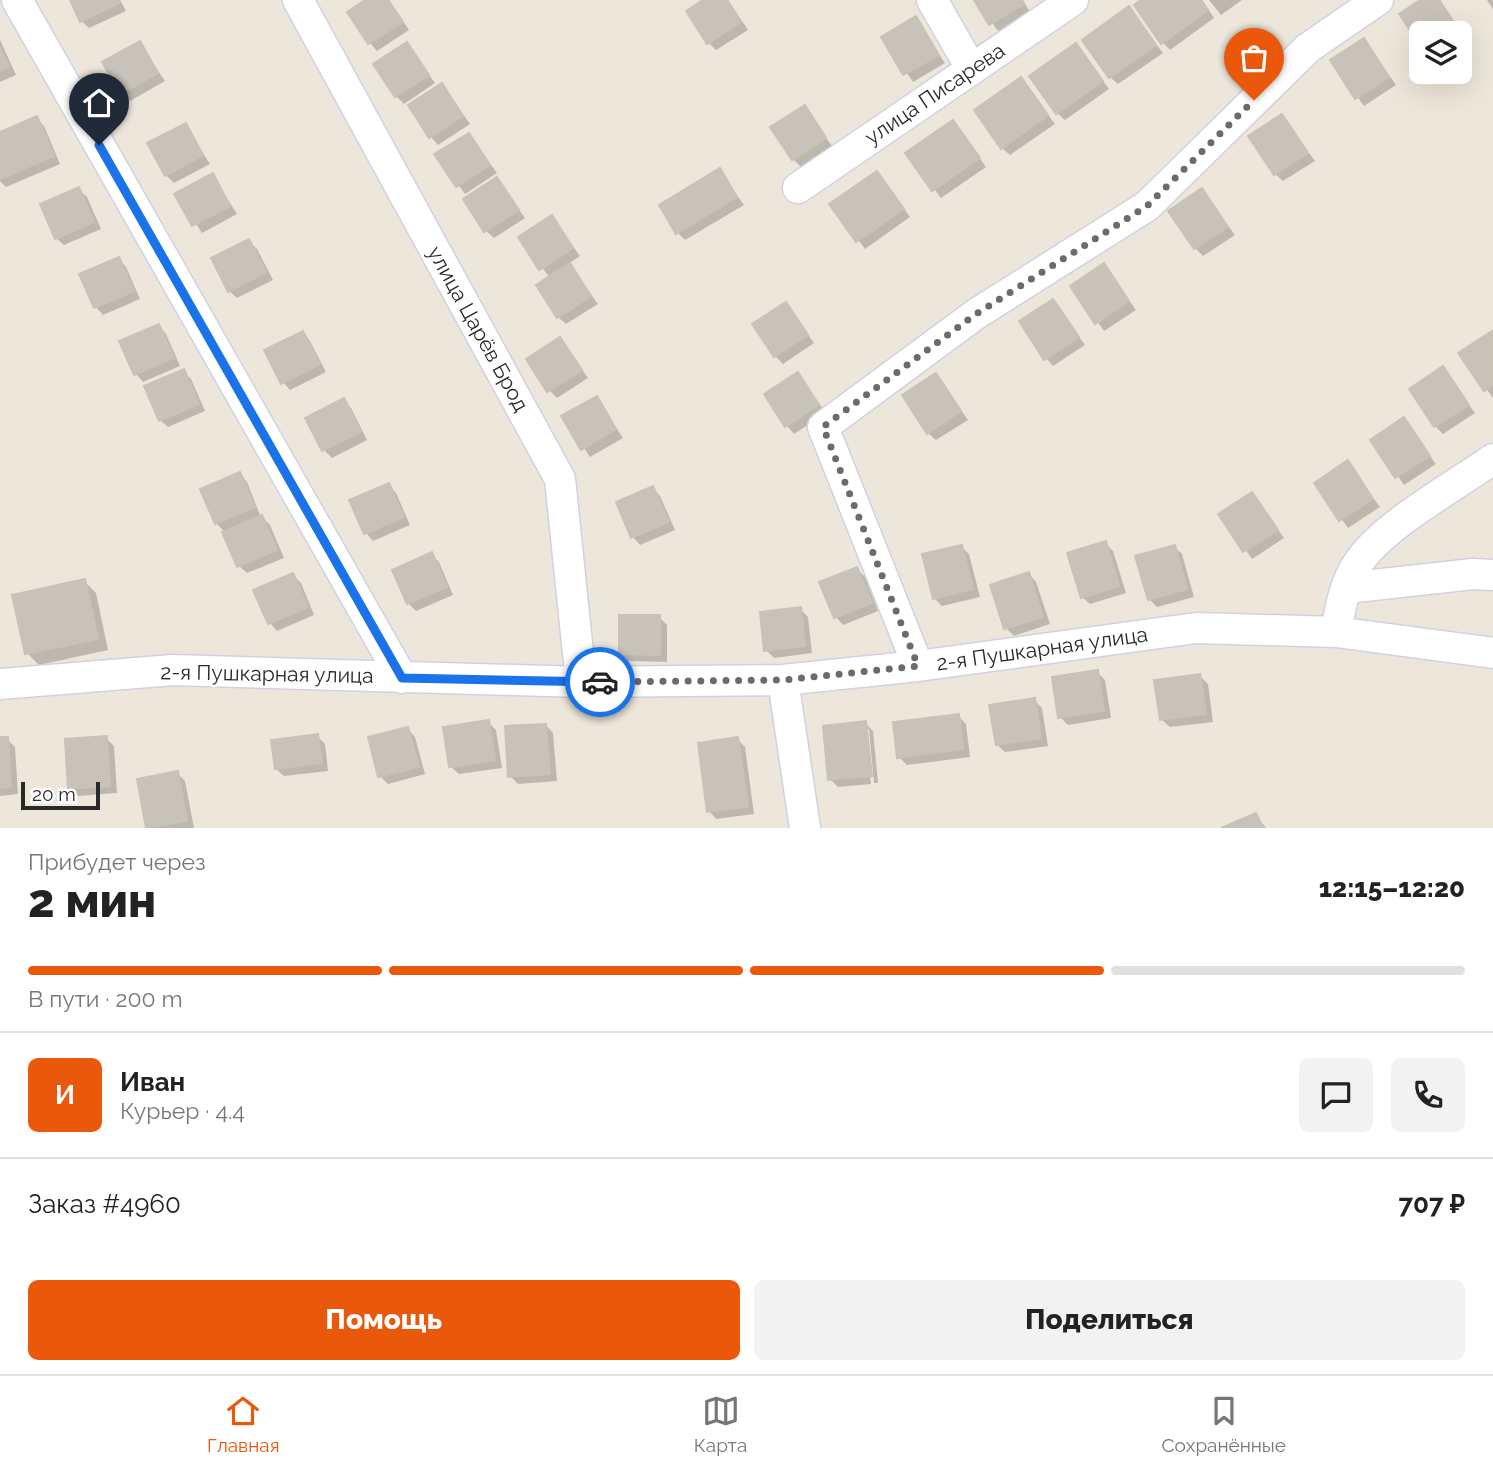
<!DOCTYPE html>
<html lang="ru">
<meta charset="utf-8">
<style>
:root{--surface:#fff;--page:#f2f2f2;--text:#222;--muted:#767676;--line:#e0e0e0;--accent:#ea580c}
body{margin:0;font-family:Raleway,sans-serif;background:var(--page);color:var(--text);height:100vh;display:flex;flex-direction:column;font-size:26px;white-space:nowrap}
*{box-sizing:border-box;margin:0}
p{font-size:23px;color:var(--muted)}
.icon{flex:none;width:38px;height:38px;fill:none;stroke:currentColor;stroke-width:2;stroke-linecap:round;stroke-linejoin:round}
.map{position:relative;height:828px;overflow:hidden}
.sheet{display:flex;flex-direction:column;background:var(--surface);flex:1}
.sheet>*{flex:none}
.buttons{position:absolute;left:1409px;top:21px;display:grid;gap:14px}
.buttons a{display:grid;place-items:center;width:63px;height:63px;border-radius:10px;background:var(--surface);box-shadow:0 7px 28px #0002;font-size:35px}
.scale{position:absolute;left:21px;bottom:18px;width:79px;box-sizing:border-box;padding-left:7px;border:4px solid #292929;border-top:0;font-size:19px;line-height:24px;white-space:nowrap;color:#292929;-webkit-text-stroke:5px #fff;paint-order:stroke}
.pin{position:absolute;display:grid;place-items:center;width:60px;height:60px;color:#fff;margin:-72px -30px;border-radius:50% 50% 50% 0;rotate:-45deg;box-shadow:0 0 7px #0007}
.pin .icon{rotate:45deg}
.courier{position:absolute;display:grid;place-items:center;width:70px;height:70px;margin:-35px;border:5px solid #1a73e8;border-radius:50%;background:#fff;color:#222;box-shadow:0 2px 9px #0007}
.overview em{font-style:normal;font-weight:800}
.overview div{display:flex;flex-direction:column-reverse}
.overview{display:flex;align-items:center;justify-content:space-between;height:119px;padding:0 28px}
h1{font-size:46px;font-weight:800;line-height:52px}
.bar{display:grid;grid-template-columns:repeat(4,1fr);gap:10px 7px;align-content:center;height:84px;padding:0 28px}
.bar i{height:9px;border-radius:5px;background:var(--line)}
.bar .on{background:var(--accent)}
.bar p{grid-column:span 4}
.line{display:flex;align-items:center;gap:18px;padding:0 28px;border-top:2px solid var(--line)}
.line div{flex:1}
.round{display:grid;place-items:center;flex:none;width:74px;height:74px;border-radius:10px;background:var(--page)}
.cta{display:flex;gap:14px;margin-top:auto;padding:14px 28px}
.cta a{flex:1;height:80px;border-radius:10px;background:var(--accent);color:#fff;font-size:28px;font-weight:800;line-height:80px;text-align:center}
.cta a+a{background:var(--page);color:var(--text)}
.menu{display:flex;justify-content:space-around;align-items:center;height:98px;border-top:2px solid var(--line);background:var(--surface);font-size:19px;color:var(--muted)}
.menu a{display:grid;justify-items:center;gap:4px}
.menu .on{color:var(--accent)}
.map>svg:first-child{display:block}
.shadow{fill:#0003}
.building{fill:#c8c3ba;stroke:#c8c3b4;stroke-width:2}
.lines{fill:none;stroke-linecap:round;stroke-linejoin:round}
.minor-casing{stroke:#d0d2e3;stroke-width:33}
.minor{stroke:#fff;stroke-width:30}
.done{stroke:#6e6b67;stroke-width:7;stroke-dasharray:0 12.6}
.route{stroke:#1a73e8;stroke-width:9}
.labels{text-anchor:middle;stroke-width:5;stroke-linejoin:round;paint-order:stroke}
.street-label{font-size:21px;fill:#292929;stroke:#fff}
</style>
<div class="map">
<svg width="1493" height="828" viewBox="0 0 1493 828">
<rect width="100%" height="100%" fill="#ede6da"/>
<path class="shadow" d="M72 0H120L126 11 89 28 81 21Z
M368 0H389L409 30 377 51 370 43Z
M706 0H728L748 30 716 50 709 43Z
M976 0H1023L1030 12 998 31Z
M1144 0H1202L1214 18 1170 50 1162 42Z
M1209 0H1242L1221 15Z
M1423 0H1440L1465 38 1460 42V33H1421V43L1402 14Z
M1487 0H1493V9Z
M1129 9 1163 53 1118 84 1110 77Z
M915 19 945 63 913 82 883 38Z
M0 40 16 75 0 82Z
M1364 40 1396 85 1364 106 1332 61Z
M139 43 165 81 130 101 122 93Z
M407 44 435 83 404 104 396 96Z
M1076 45 1109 89 1065 120 1057 113Z
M1021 79 1055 124 1010 155 1002 148Z
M442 85 470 124 438 145 431 137Z
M804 107 832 146 801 167 793 159Z
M1282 116 1315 161 1283 181 1275 174Z
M36 118 44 126 60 164 6 187 0 181V134Z
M953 122 986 167 941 198 908 154Z
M185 125 210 164 174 183 166 175Z
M469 135 497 173 465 194 437 155Z
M719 170 744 205 685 240 678 233Z
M877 173 910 217 865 249 832 204Z
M212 175 237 214 202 233 177 194Z
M497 179 525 218 494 238 486 231Z
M79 190 87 197 101 229 64 245 56 238Z
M1202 190 1235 235 1203 256 1195 248Z
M552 217 580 256 568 264 598 304 566 324 558 317 550 278 520 238Z
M249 241 257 249 273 280 237 298 229 291Z
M119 259 126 267 140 299 103 315 96 307Z
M1104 265 1136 310 1104 331 1072 286Z
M1053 301 1085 345 1053 366 1046 358Z
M786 304 814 343 783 364 775 356Z
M159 326 166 334 180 366 143 382 136 374 122 342Z
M303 333 310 341 326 372 290 390 283 382Z
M1492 333 1493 334V398L1461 353Z
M560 339 588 378 557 398 549 390Z
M1442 368 1475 413 1443 434 1435 426Z
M183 371 191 379 205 411 168 427 160 420Z
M798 374 826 413 794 434 787 426Z
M936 375 968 420 936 440 928 433Z
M596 398 623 438 590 457 564 417Z
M343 400 351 408 367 440 332 458 324 450 308 419Z
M1404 420 1436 464 1404 485 1373 440Z
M1347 463 1380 507 1348 528 1316 483Z
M240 474 247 482 260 515 270 525 284 558 247 573 239 566 226 533 216 523Z
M388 485 396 493 410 525 373 541 366 533Z
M653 488 660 496 675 530 640 545 633 537Z
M1252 494 1284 538 1252 559 1221 514Z
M1105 543 1113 551 1126 593 1090 604 1082 597Z
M961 547 969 554 980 597 942 606 934 598Z
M1174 547 1182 554 1194 597 1157 607 1149 599Z
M431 554 439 562 453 595 416 611 408 603Z
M857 569 865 577 878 611 843 625 836 617Z
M1029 574 1036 582 1050 624 1014 636 1006 628Z
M293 575 301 583 314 615 277 631 270 623 256 591Z
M84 581 96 593 108 650 39 665 27 653Z
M800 609 808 617 812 653 774 658 766 650Z
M659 617 667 625V662L628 661 620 653Z
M1097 672 1105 680 1111 718 1068 725 1060 717Z
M1200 676 1208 684 1213 722 1170 727 1162 720Z
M1034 700 1042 708 1048 746 1005 752 997 745Z
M958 716 966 724 970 757 907 765 899 757Z
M488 722 496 730 502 768 459 774 451 767Z
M865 723 873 731 878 783H874L869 729H865L871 784 838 787 830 779Z
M546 725 553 733 557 781 518 784 510 776Z
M408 729 415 737 425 774 388 784 380 776Z
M317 736 325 744 328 771 284 776 276 769Z
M106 738 114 746 117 793 78 796 70 788Z
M0 739H7L15 747 18 794 0 796Z
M737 739 745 747 754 814 716 819 709 811Z
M177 773 185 781 194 828H148L139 780Z
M1256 815 1266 828H1226Z"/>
<path class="building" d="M70 0H118L119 3 80 22Z
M365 0H388L403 22 368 44 347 12Z
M703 0H727L741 22 707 44 686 11Z
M974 0H1021L1024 4 989 25Z
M1141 0H1201L1208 10 1161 44 1134 5Z
M1420 0H1439L1459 30 1454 33H1421V47L1399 14Z
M1129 6 1156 45 1109 78 1082 40Z
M916 16 939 55 903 75 881 37Z
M1364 38 1389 77 1355 99 1330 60Z
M140 41 158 73 121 94 102 62Z
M407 42 429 75 395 97 373 64Z
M1076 43 1103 81 1056 114 1029 76Z
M0 47 9 67 0 71Z
M1021 77 1048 115 1001 149 974 110Z
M442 83 463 116 429 138 408 105Z
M805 105 826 138 792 160 770 127Z
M1282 114 1308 153 1274 175 1248 136Z
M37 116 54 156 0 179V132Z
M953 120 980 158 932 191 905 153Z
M186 123 203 155 165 176 147 143Z
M469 133 490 165 456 187 434 154Z
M720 168 737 197 676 234 659 205Z
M877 171 904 209 856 242 829 204Z
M213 173 230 206 192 226 174 194Z
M497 177 519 210 484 232 463 199Z
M79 187 94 222 55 239 40 204Z
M1202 188 1228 227 1194 249 1168 211Z
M552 215 573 248 539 270 518 237Z
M249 239 266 272 228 292 211 258Z
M119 257 134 291 94 308 79 274Z
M570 263 591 296 557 318 536 285Z
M1104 263 1129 301 1095 324 1070 286Z
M1053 299 1079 337 1044 360 1019 321Z
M786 302 808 335 774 357 752 324Z
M159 324 174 358 134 375 119 341Z
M303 331 320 364 281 384 264 350Z
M1492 331 1493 385 1484 391 1458 353Z
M560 337 582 370 547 392 526 359Z
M1443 366 1469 405 1434 427 1409 389Z
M184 369 199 404 159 421 144 386Z
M798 372 819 405 785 427 764 394Z
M936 373 961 411 927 434 902 395Z
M597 396 616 429 581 450 561 416Z
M344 398 361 432 322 451 305 418Z
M1404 417 1430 456 1395 478 1370 440Z
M1348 460 1373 499 1339 521 1314 483Z
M240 472 255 507 215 524 200 489Z
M389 483 404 517 364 534 349 500Z
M653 486 669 522 631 538 616 502Z
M1252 492 1278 530 1243 552 1218 514Z
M262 515 277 550 237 567 222 532Z
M1106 541 1119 586 1081 598 1067 553Z
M962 545 973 589 933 599 922 554Z
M1175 545 1187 589 1148 600 1135 556Z
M432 552 447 587 407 604 392 570Z
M857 567 872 603 834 618 819 582Z
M1029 572 1043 617 1004 629 990 585Z
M293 573 308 607 268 624 253 590Z
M85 579 98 639 25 654 12 595Z
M801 607 805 646 764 651 760 612Z
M619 615H660V655L619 654Z
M1098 670 1104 711 1058 718 1052 677Z
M1200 674 1206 714 1160 720 1154 680Z
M1035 698 1041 738 996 745 989 705Z
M959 714 963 749 897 758 893 722Z
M489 720 495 760 449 767 443 727Z
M866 721 872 776 828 780 823 726Z
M546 724 550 774 508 777 505 726Z
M408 727 419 767 378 777 368 737Z
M318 734 322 763 275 769 271 740Z
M107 736 110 786 68 789 65 739Z
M0 737H8L11 787 0 788Z
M738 737 748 807 707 812 698 743Z
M178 771 187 821 146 828 137 779Z
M1256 813 1263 828H1221Z"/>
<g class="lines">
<defs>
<path id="minor" d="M17 0 402 678
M298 0 560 479 581 682
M932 0 971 68
M798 188 1073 0
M1346 588 1473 574 1493 575
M1336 632C1340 609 1344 585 1357 565 1380 527 1455 486 1493 459
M918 666 823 427 976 314 1147 206 1308 48 1378 0
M783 680 805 828
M0 684 173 670 581 682 783 680 918 666 1196 628 1336 632 1493 653"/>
</defs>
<use href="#minor" class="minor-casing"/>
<use href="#minor" class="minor"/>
</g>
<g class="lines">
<path class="done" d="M600 682 783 680 918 666 823 427 976 314 1147 206 1254 100"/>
<path class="route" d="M99 145 402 678 600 682"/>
</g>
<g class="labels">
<g class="street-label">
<text transform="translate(935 94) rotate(-34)" y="7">улица Писарева</text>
<text transform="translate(478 329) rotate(61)" y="7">улица Царёв Брод</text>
<text transform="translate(1042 649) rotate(-8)" y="7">2-я Пушкарная улица</text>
<text transform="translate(267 674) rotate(1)" y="7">2-я Пушкарная улица</text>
</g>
</g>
</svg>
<div class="buttons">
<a><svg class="icon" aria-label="layers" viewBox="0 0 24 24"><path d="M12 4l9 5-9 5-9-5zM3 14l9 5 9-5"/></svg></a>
</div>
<div class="scale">20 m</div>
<div class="pin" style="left:1254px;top:100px;background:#ea580c"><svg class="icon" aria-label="bag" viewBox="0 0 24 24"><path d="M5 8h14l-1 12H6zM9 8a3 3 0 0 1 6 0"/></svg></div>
<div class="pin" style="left:99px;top:145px;background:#1f2937"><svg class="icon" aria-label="home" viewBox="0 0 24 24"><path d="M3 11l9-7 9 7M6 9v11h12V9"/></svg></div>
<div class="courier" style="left:600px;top:682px"><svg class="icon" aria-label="car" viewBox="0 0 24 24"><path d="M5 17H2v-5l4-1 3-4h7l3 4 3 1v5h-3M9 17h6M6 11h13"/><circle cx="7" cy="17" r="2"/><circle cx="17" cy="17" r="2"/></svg></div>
</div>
<section class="sheet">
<div class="overview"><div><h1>2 мин</h1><p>Прибудет через</p></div><em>12:15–12:20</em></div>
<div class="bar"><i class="on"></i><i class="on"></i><i class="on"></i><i></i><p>В пути · 200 m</p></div>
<div class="line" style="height:126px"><b class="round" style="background:var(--accent);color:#fff">И</b><div><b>Иван</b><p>Курьер · 4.4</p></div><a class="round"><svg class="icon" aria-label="chat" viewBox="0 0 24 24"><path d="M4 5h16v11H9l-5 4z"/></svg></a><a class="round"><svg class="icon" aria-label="phone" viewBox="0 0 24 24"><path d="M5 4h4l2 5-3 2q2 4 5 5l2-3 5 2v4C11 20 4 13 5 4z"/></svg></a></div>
<div class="line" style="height:91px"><div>Заказ #4960</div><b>707 ₽</b></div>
<div class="cta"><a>Помощь</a><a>Поделиться</a></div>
</section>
<nav class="menu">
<a class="on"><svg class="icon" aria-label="home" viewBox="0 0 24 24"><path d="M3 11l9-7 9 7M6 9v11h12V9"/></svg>Главная</a>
<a><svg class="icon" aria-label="map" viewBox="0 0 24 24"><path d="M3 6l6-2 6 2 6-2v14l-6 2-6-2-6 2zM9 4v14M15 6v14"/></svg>Карта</a>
<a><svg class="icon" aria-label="saved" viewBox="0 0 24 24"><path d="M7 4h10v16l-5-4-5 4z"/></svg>Сохранённые</a>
</nav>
